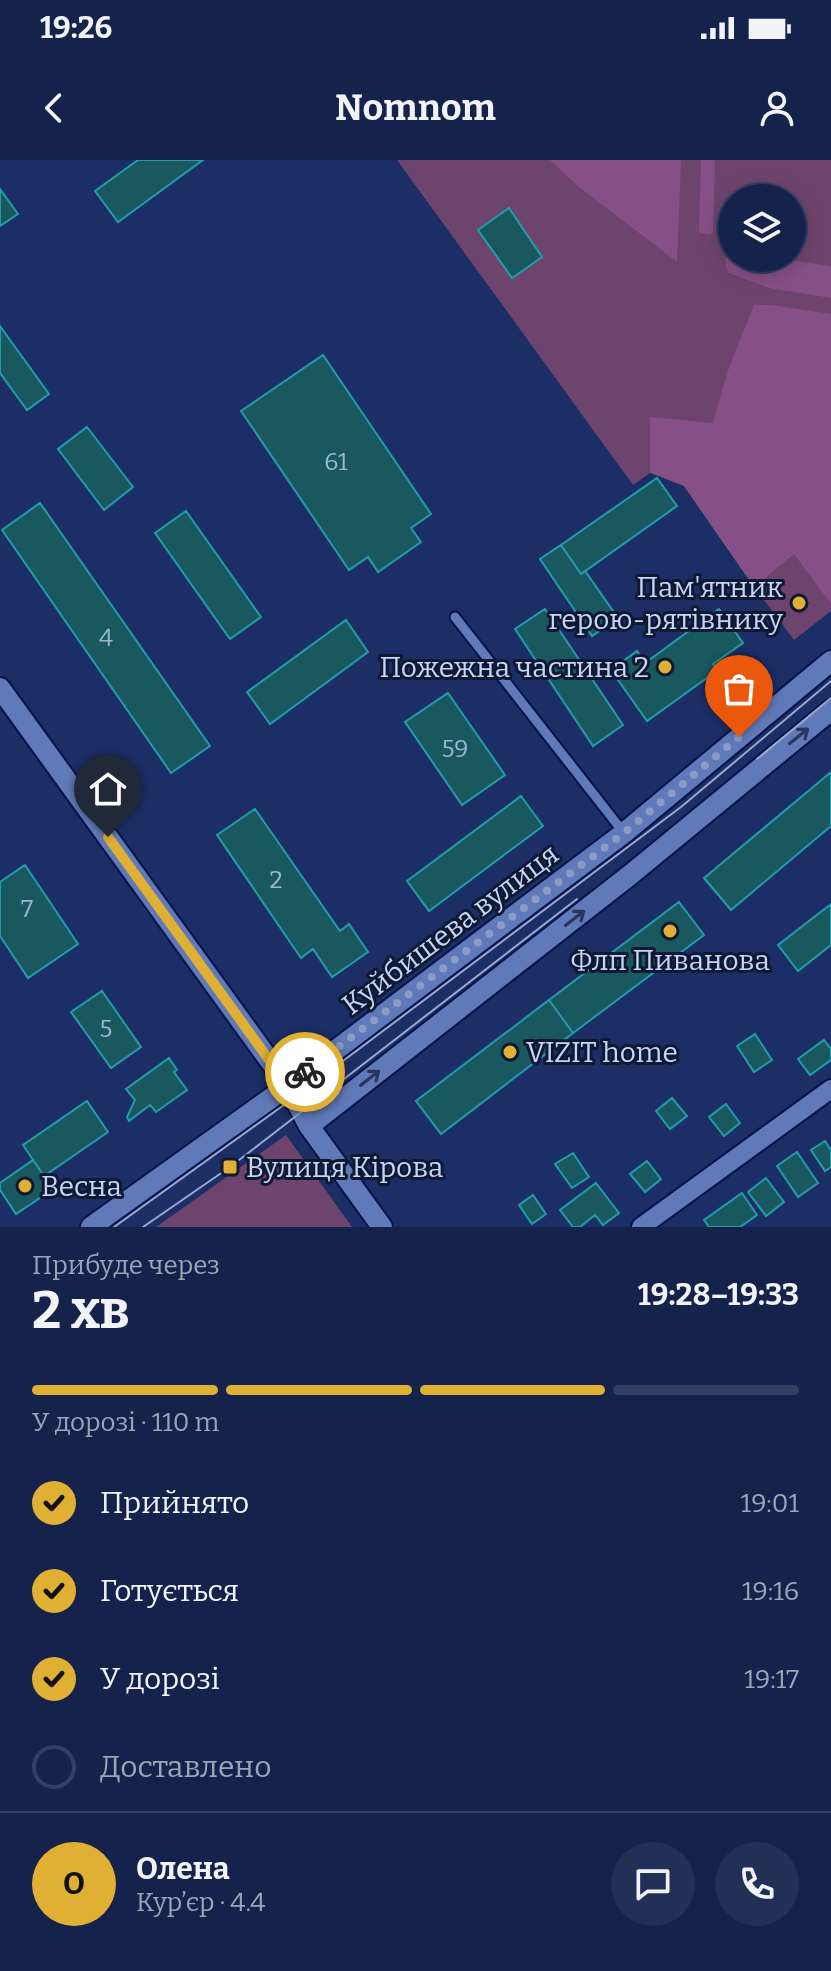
<!DOCTYPE html>
<html lang="uk">
<meta charset="utf-8">
<style>
:root{--surface:#15224c;--page:#222f56;--text:#f1f3f6;--muted:#9da4b5;--line:#343f64;--accent:#dfb034}
body{margin:0;font-family:Bitter,serif;background:var(--page);color:var(--text);height:100vh;display:flex;flex-direction:column;font-size:30px;white-space:nowrap}
*{box-sizing:border-box;margin:0}
p{font-size:26px;color:var(--muted)}
.icon{flex:none;width:44px;height:44px;fill:none;stroke:currentColor;stroke-width:2;stroke-linecap:round;stroke-linejoin:round}
.map{position:relative;height:1067px;overflow:hidden}
.details{display:flex;flex-direction:column;background:var(--surface);flex:1}
.details>*{flex:none}
.buttons{position:absolute;left:718px;top:24px;display:grid;gap:16px}
.buttons a{display:grid;place-items:center;width:88px;height:88px;border-radius:50%;background:var(--surface);box-shadow:0 4px 20px #0003,0 0 0 2px var(--line);font-size:40px}
.pin{position:absolute;display:grid;place-items:center;width:68px;height:68px;color:#fff;margin:-82px -34px;border-radius:50% 50% 50% 0;rotate:-45deg;box-shadow:0 0 8px #0007}
.pin .icon{rotate:45deg}
.courier{position:absolute;display:grid;place-items:center;width:80px;height:80px;margin:-40px;border:6px solid #dfb034;border-radius:50%;background:#fff;color:#222;box-shadow:0 2px 10px #0007}
.head em{font-style:normal;font-weight:700}
.head div{display:flex;flex-direction:column-reverse}
.head{display:flex;align-items:center;justify-content:space-between;height:136px;padding:0 32px}
h1{font-size:52px;font-weight:700;line-height:60px}
.bar{display:grid;grid-template-columns:repeat(4,1fr);gap:12px 8px;align-content:center;height:96px;padding:0 32px}
.bar i{height:10px;border-radius:6px;background:var(--line)}
.bar .on{background:var(--accent)}
.bar p{grid-column:span 4}
.line{display:flex;align-items:center;gap:20px;padding:0 32px;border-top:2px solid var(--line)}
.line div{flex:1}
.round{display:grid;place-items:center;flex:none;width:84px;height:84px;border-radius:42px;background:var(--page)}
ol{padding:0 32px;list-style:none}
li{display:flex;align-items:center;gap:24px;height:88px}
li p{margin-inline-start:auto}
li .icon{padding:8px;border-radius:50%;background:var(--accent);color:#111;stroke-width:4}
li:last-child{color:var(--muted)}
li i{width:44px;height:44px;border:4px solid var(--line);border-radius:50%}
.status{display:flex;justify-content:space-between;align-items:center;height:56px;padding:0 40px;background:var(--surface);direction:ltr}
.status svg{height:22px;fill:currentColor}
header{display:flex;justify-content:space-between;align-items:center;height:104px;padding:0 32px;background:var(--surface);font-size:36px;font-weight:700}
.map>svg:first-child{display:block}
.green{fill:#6d446e;fill-rule:evenodd}
.forest{fill:#865086}
.building{fill:#1a5860;stroke:#239caa;stroke-width:2}
.lines{fill:none;stroke-linecap:round;stroke-linejoin:round}
.service-casing{stroke:#071349;stroke-width:13}
.minor-casing{stroke:#071349;stroke-width:22}
.tertiary-casing{stroke:#071349;stroke-width:24}
.secondary-casing{stroke:#071349;stroke-width:24}
.service{stroke:#6079b8;stroke-width:9}
.minor{stroke:#6079b8;stroke-width:18}
.tertiary{stroke:#6079b8;stroke-width:20}
.secondary{stroke:#6079b8;stroke-width:20}
.tram{stroke:#98a8d1;stroke-width:2}
.oneway{stroke:#28365a}
.done{stroke:#8a9bc5;stroke-width:8;stroke-dasharray:0 14.4}
.route{stroke:#dfb034;stroke-width:10}
.poi-dot{fill:#dfb034;stroke:#101932;stroke-width:3}
.labels{text-anchor:middle;stroke-width:6;stroke-linejoin:round;paint-order:stroke}
.number-label{font-size:24px;fill:#9bb6d2}
.poi-label{font-size:28px;fill:#c6d5f8;stroke:#101932;text-anchor:start}
.street-label{font-size:28px;fill:#c6d5f8;stroke:#101932}
</style>
<div class="status"><b>19:26</b><svg viewBox="0 0 49 12"><path d="M0 12V9h3v3zM5 12V6h3v6zM10 12V3h3v9zM15 12V0h3v12zM26 1h20v11H26zM47 4h2v5h-2z"/></svg></div>
<header><svg class="icon" aria-label="back" viewBox="0 0 24 24"><path d="M15 5l-7 7 7 7"/></svg>Nomnom<svg class="icon" aria-label="person" viewBox="0 0 24 24"><circle cx="12" cy="8" r="4"/><path d="M4 21q1-7 8-7t8 7"/></svg></header>
<div class="map">
<svg width="831" height="1067" viewBox="0 0 831 1067">
<rect width="100%" height="100%" fill="#1c2e66"/>
<path class="green" d="M397 0H831V451L794 480 754 427 684 326 650 313 633 325ZM732 38H792V98H732Z
M286 975 352 1067H156Z"/>
<path class="forest" d="M550 0H681L677 102 579 27Z
M701 0H715L713 72 710 75 699 72Z
M730 91 732 98H776L831 106V138L769 128 729 113C723 106 725 98 730 91Z
M754 145H771L831 154V444L794 394 754 427 684 326 650 312V257L713 263 727 213Z"/>
<path class="building" d="M138 0H203L118 62 95 31Z
M0 29 18 54 0 66Z
M509 48 542 97 512 118 478 70Z
M0 166 49 234 27 250 0 213Z
M323 195 431 354 411 368 421 382 378 412 368 397 349 410 241 251Z
M87 267 133 327 104 350 58 289Z
M657 318 677 346 581 414 561 385Z
M40 343 210 586 171 613 2 370Z
M186 351 261 457 230 479 155 373Z
M561 385 581 414 585 411 618 458 592 476 540 399Z
M545 449 623 565 593 586 515 469Z
M719 449 743 483 713 504 718 510 647 561 611 510 637 491 645 503Z
M346 460 368 492 270 564 247 532Z
M448 533 505 615 462 645 405 562Z
M831 612V666L731 750 704 718Z
M521 636 543 666 429 751 407 721Z
M255 649 340 771 349 764 368 792 332 817 313 789 301 798 217 675Z
M25 705 78 784 28 818 0 776V722Z
M679 742 704 775 573 873 549 840Z
M831 744V785L798 811 778 785Z
M102 831 141 887 111 908 71 852Z
M549 840 573 873 441 974 416 941Z
M755 874 772 900 754 912 737 886Z
M824 880 831 889V900L810 915 798 899Z
M169 898 177 910 174 912 187 930 156 952 150 945 129 961 127 957 135 940 126 929Z
M672 938 687 956 670 969 656 951Z
M87 941 108 972 44 1016 23 985Z
M726 944 740 963 724 976 709 957Z
M825 981 831 990V1007L825 1011 811 990Z
M797 992 818 1023 798 1037 777 1006Z
M573 993 589 1017 572 1028 555 1004Z
M33 1000 53 1029 16 1054 0 1030V1023Z
M647 1001 661 1019 645 1032 630 1014Z
M766 1018 784 1042 766 1056 748 1032Z
M596 1023 619 1053 603 1065 595 1055 580 1067H573L560 1050Z
M742 1033 757 1055 740 1067H709L704 1060Z
M533 1035 546 1054 532 1064 519 1045Z"/>
<g class="lines">
<defs>
<path id="service" d="M455 457 624 673"/>
<path id="minor" d="M641 1067 831 929"/>
<path id="tertiary" d="M0 528 288 926
M309 966 382 1067"/>
<path id="secondary" d="M288 926 309 966 630 715 831 550
M91 1067 288 926 624 673 831 501"/>
</defs>
<use href="#service" class="service-casing"/>
<use href="#minor" class="minor-casing"/>
<use href="#tertiary" class="tertiary-casing"/>
<use href="#secondary" class="secondary-casing"/>
<use href="#service" class="service"/>
<use href="#minor" class="minor"/>
<use href="#tertiary" class="tertiary"/>
<use href="#secondary" class="secondary"/>
<path class="tram" d="M757 599 831 538
M114 1067 295 937 681 647 831 521
M143 1067 230 1007 577 739"/>
</g>
<defs><path id="oneway-shaft" d="M-6 0H5M1.5-3L5.5 0L1.5 3" fill="none" stroke-width="1.6" stroke-linecap="round" stroke-linejoin="round" transform="scale(2)"/></defs>
<g class="oneway">
<use href="#oneway-shaft" transform="translate(799 576) rotate(-39)"/>
<use href="#oneway-shaft" transform="translate(575 758) rotate(-38)"/>
<use href="#oneway-shaft" transform="translate(370 918) rotate(-38)"/>
</g>
<g class="lines">
<path class="done" d="M305 912 624 673 739 577"/>
<path class="route" d="M108 677 288 926 305 912"/>
</g>
<g class="poi-dot">
<circle cx="799" cy="443" r="8"/>
<circle cx="665" cy="507" r="8"/>
<circle cx="670" cy="771" r="8"/>
<circle cx="510" cy="892" r="8"/>
<rect x="222" y="999" width="16" height="16" rx="4"/>
<circle cx="25" cy="1026" r="8"/>
</g>
<g class="labels">
<g class="number-label">
<text x="336" y="310">61</text>
<text x="106" y="486">4</text>
<text x="455" y="597">59</text>
<text x="276" y="728">2</text>
<text x="27" y="757">7</text>
<text x="106" y="877">5</text>
</g>
<g class="poi-label">
<text x="783" y="437" text-anchor="end">Пам'ятник<tspan x="783" dy="32">герою-рятівнику</tspan></text>
<text x="649" y="517" text-anchor="end">Пожежна частина 2</text>
<text x="670" y="810" text-anchor="middle">Флп Пиванова</text>
<text x="526" y="902">VIZIT home</text>
<text x="246" y="1017">Вулиця Кірова</text>
<text x="41" y="1036">Весна</text>
</g>
<g class="street-label">
<text transform="translate(450 769) rotate(-37)" y="10">Куйбишева вулиця</text>
</g>
</g>
</svg>
<div class="buttons">
<a><svg class="icon" aria-label="layers" viewBox="0 0 24 24"><path d="M12 4l9 5-9 5-9-5zM3 14l9 5 9-5"/></svg></a>
</div>
<div class="pin" style="left:739px;top:577px;background:#ea580c"><svg class="icon" aria-label="bag" viewBox="0 0 24 24"><path d="M5 8h14l-1 12H6zM9 8a3 3 0 0 1 6 0"/></svg></div>
<div class="pin" style="left:108px;top:677px;background:#1f2937"><svg class="icon" aria-label="home" viewBox="0 0 24 24"><path d="M3 11l9-7 9 7M6 9v11h12V9"/></svg></div>
<div class="courier" style="left:305px;top:912px"><svg class="icon" aria-label="bike" viewBox="0 0 24 24"><circle cx="6" cy="16" r="4"/><circle cx="18" cy="16" r="4"/><path d="M6 16l4-8h5l3 8M10 8l3 8H6M13 5h3"/></svg></div>
</div>
<section class="details">
<div class="head"><div><h1>2 хв</h1><p>Прибуде через</p></div><em>19:28–19:33</em></div>
<div class="bar"><i class="on"></i><i class="on"></i><i class="on"></i><i></i><p>У дорозі · 110 m</p></div>
<ol>
<li><svg class="icon" aria-label="check" viewBox="0 0 24 24"><path d="M5 12l5 5 9-10"/></svg>Прийнято<p>19:01</p></li>
<li><svg class="icon" aria-label="check" viewBox="0 0 24 24"><path d="M5 12l5 5 9-10"/></svg>Готується<p>19:16</p></li>
<li><svg class="icon" aria-label="check" viewBox="0 0 24 24"><path d="M5 12l5 5 9-10"/></svg>У дорозі<p>19:17</p></li>
<li><i></i>Доставлено</li>
</ol>
<div class="line" style="height:144px"><b class="round" style="background:var(--accent);color:#111">О</b><div><b>Олена</b><p>Кур’єр · 4.4</p></div><a class="round"><svg class="icon" aria-label="chat" viewBox="0 0 24 24"><path d="M4 5h16v11H9l-5 4z"/></svg></a><a class="round"><svg class="icon" aria-label="phone" viewBox="0 0 24 24"><path d="M5 4h4l2 5-3 2q2 4 5 5l2-3 5 2v4C11 20 4 13 5 4z"/></svg></a></div>
</section>
